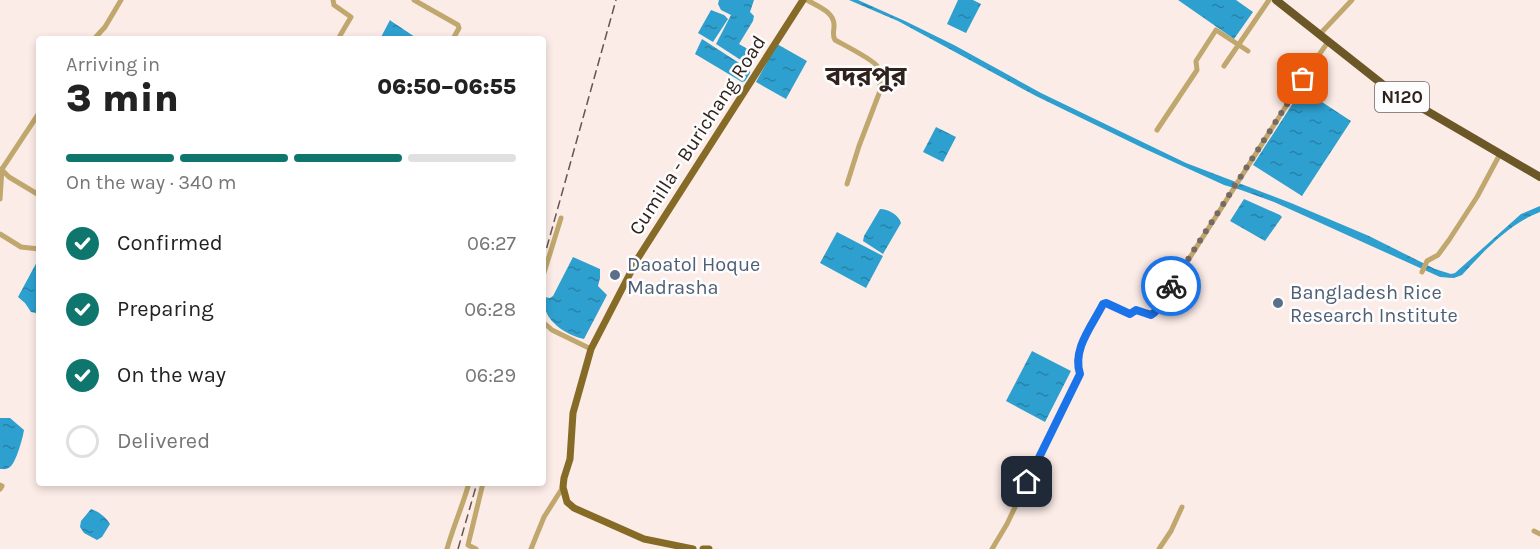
<!DOCTYPE html>
<meta charset="utf-8">
<style>
:root{--surface:#fff;--page:#f2f2f2;--text:#222;--muted:#767676;--line:#e0e0e0;--accent:#0f766e}
body{margin:0;font-family:Karla,"Noto Sans Bengali",sans-serif;background:var(--page);color:var(--text);height:100vh;display:flex;flex-direction:column;font-size:22px;white-space:nowrap}
*{box-sizing:border-box;margin:0}
p{font-size:20px;color:var(--muted)}
.icon{flex:none;width:33px;height:33px;fill:none;stroke:currentColor;stroke-width:2;stroke-linecap:round;stroke-linejoin:round}
.map{position:relative;flex:1;overflow:hidden}
.drawer{position:absolute;left:36px;top:36px;width:510px;height:450px;display:flex;flex-direction:column;background:var(--surface);border-radius:6px;box-shadow:0 3px 9px #0003}
.drawer>*{flex:none}
.pin{position:absolute;display:grid;place-items:center;width:51px;height:51px;color:#fff;margin:-26px;border-radius:12px;box-shadow:0 3px 9px #0006}
.courier{position:absolute;display:grid;place-items:center;width:60px;height:60px;margin:-30px;border:4px solid #1a73e8;border-radius:50%;background:#fff;color:#222;box-shadow:0 2px 8px #0007}
.summary em{font-style:normal;font-weight:800}
.summary div{display:flex;flex-direction:column-reverse}
.summary{display:flex;align-items:center;justify-content:space-between;height:102px;padding:0 30px}
h1{font-size:39px;font-weight:800;line-height:45px}
.bar{display:grid;grid-template-columns:repeat(4,1fr);gap:9px 6px;align-content:center;height:72px;padding:0 30px}
.bar i{height:8px;border-radius:4px;background:var(--line)}
.bar .on{background:var(--accent)}
.bar p{grid-column:span 4}
ol{padding:0 30px;list-style:none}
li{display:flex;align-items:center;gap:18px;height:66px}
li p{margin-inline-start:auto}
li .icon{padding:6px;border-radius:50%;background:var(--accent);color:#fff;stroke-width:4}
li:last-child{color:var(--muted)}
li i{width:33px;height:33px;border:3px solid var(--line);border-radius:50%}
.map>svg:first-child{display:block}
.water{fill:url(#water-ripples)}
.lines{fill:none;stroke-linecap:round;stroke-linejoin:round}
.minor{stroke:#c0a76d;stroke-width:5}
.major{stroke:#866b27;stroke-width:7}
.highway{stroke:#6c5826;stroke-width:8}
.rail{stroke:#655651;stroke-width:1.5;stroke-dasharray:9 4.5;stroke-linecap:butt}
.done{stroke:#776964;stroke-width:6;stroke-dasharray:0 10.8}
.route{stroke:#1a73e8;stroke-width:8}
.service-dot{fill:#5c6f8a;stroke:#fdfdfd;stroke-width:2}
.labels{text-anchor:middle;stroke-width:5;stroke-linejoin:round;paint-order:stroke}
.shield{fill:#fdfdfd;stroke:#6e6460;stroke-width:1.5}
.shield-label{font-size:18px;font-weight:bold;fill:#30221d}
.street-label{font-size:20px;fill:#30221d;stroke:#fdfdfd}
.service-label{font-size:20px;fill:#4e5e75;stroke:#fdfdfd;text-anchor:start}
.district-label{font-size:26px;font-weight:bold;fill:#30221d;stroke:#fdfdfd}
</style>
<div class="map">
<svg width="1540" height="549" viewBox="0 0 1540 549">
<defs>
<pattern id="water-ripples" width="26" height="14" patternUnits="userSpaceOnUse" patternTransform="scale(1.5)"><rect width="26" height="14" fill="#2ea0d0"/><path d="M2 4q2-2 4 0t4 0M15 11q2-2 4 0t4 0" fill="none" stroke="#2882a8"/></pattern>
</defs>
<rect width="100%" height="100%" fill="#fcece7"/>
<path class="water" d="M719 0H754L750 12 754 16 753 21 739 44 756 54V57L750 66 716 44 731 15 721 10 718 4Z
M849 0H858L905 21 954 45 1041 93 1186 163 1291 203 1369 236 1435 269 1451 274 1455 273 1521 214 1540 206V212C1509 224 1484 251 1462 275L1454 278 1440 277 1274 202 1241 190 1224 185 1143 148 1036 96 898 21Z
M958 0H973L981 4 966 33 947 24Z
M1178 0H1236L1253 12 1234 39Z
M711 10 724 15 728 19 713 42 698 33Z
M390 20 391 21 418 39H380Z
M702 39 750 70V73L745 81 742 82 695 54Z
M777 44 807 61 786 99 756 82Z
M1302 89 1351 121 1302 196 1253 165Z
M936 127 956 137 943 162 923 152Z
M1244 199 1280 215 1282 217 1265 241 1230 221Z
M880 209C888 209 899 215 901 223L883 254 863 241 864 236Z
M837 232 883 256 866 288 820 263Z
M573 257 600 269V278L598 286 607 295 584 339C569 336 547 323 545 307 545 304 545 301 545 297L550 298 553 296Z
M39 258V309L36 313 31 312 25 303 18 297Z
M1032 351 1071 371 1045 422 1006 401Z
M0 418H10L24 430C23 437 16 463 10 467 6 470 4 469 0 469Z
M91 509C98 511 106 517 110 524L102 537 97 540 84 533 80 527 81 521Z"/>
<g class="lines">
<path class="minor" d="M333 0 334 5 351 17 338 39
M414 0 458 25 459 28 453 39
M807 0C817 6 835 12 834 26 834 32 832 35 835 40 844 45 872 59 877 66 881 72 880 83 880 91L859 146 847 184
M1320 34 1352 0
M94 39 105 27 121 0
M1224 66 1269 0
M1157 130 1197 70 1196 61 1216 30 1248 51
M1 169 9 177 39 195
M0 199 2 169 39 113
M0 234 21 247 39 249
M1422 272 1427 261 1438 255 1449 240 1477 197 1500 154
M543 276 561 218
M543 322 552 330 591 349
M0 485 2 486 0 489
M1534 531 1540 534
M447 549C453 527 463 505 469 483
M476 549 468 545 483 483
M531 549 544 517 563 487
M992 549 1007 524 1057 419 1080 374 1077 360 1080 347 1103 304C1111 301 1122 310 1130 314L1136 310 1151 315 1154 314 1316 59 1328 42
M1159 549 1171 531 1182 507"/>
<path class="major" d="M693 549 644 539 574 508 567 502 563 487 564 478 570 459 573 413 591 349 638 258 803 0
M703 549H709"/>
<path class="highway" d="M1276 0 1386 87 1540 177"/>
<path class="rail" d="M543 261 616 0
M458 549 477 483"/>
</g>
<g class="lines">
<path class="done" d="M1171 286 1303 79"/>
<path class="route" d="M1027 482 1080 374C1072 349 1092 326 1103 304L1106 303 1130 314 1136 310 1151 315 1155 312 1171 286"/>
</g>
<g class="service-dot">
<circle cx="615" cy="275" r="6"/>
<circle cx="1278" cy="303" r="6"/>
</g>
<g class="labels">
<rect class="shield" x="1375" y="82" width="54" height="30" rx="4.5"/>
<g class="shield-label">
<text x="1402" y="103">N120</text>
</g>
<g class="street-label">
<text transform="translate(697 135) rotate(-57)" y="7">Cumilla - Burichang Road</text>
</g>
<g class="service-label">
<text x="627" y="271">Daoatol Hoque<tspan x="627" dy="23">Madrasha</tspan></text>
<text x="1290" y="299">Bangladesh Rice<tspan x="1290" dy="23">Research Institute</tspan></text>
</g>
<g class="district-label">
<text x="866" y="85">বদরপুর</text>
</g>
</g>
</svg>
<div class="pin" style="left:1303px;top:79px;background:#ea580c"><svg class="icon" aria-label="bag" viewBox="0 0 24 24"><path d="M5 8h14l-1 12H6zM9 8a3 3 0 0 1 6 0"/></svg></div>
<div class="pin" style="left:1027px;top:482px;background:#1f2937"><svg class="icon" aria-label="home" viewBox="0 0 24 24"><path d="M3 11l9-7 9 7M6 9v11h12V9"/></svg></div>
<div class="courier" style="left:1171px;top:286px"><svg class="icon" aria-label="bike" viewBox="0 0 24 24"><circle cx="6" cy="16" r="4"/><circle cx="18" cy="16" r="4"/><path d="M6 16l4-8h5l3 8M10 8l3 8H6M13 5h3"/></svg></div>
<section class="drawer">
<div class="summary"><div><h1>3 min</h1><p>Arriving in</p></div><em>06:50–06:55</em></div>
<div class="bar"><i class="on"></i><i class="on"></i><i class="on"></i><i></i><p>On the way · 340 m</p></div>
<ol>
<li><svg class="icon" aria-label="check" viewBox="0 0 24 24"><path d="M5 12l5 5 9-10"/></svg>Confirmed<p>06:27</p></li>
<li><svg class="icon" aria-label="check" viewBox="0 0 24 24"><path d="M5 12l5 5 9-10"/></svg>Preparing<p>06:28</p></li>
<li><svg class="icon" aria-label="check" viewBox="0 0 24 24"><path d="M5 12l5 5 9-10"/></svg>On the way<p>06:29</p></li>
<li><i></i>Delivered</li>
</ol>
</section>
</div>
